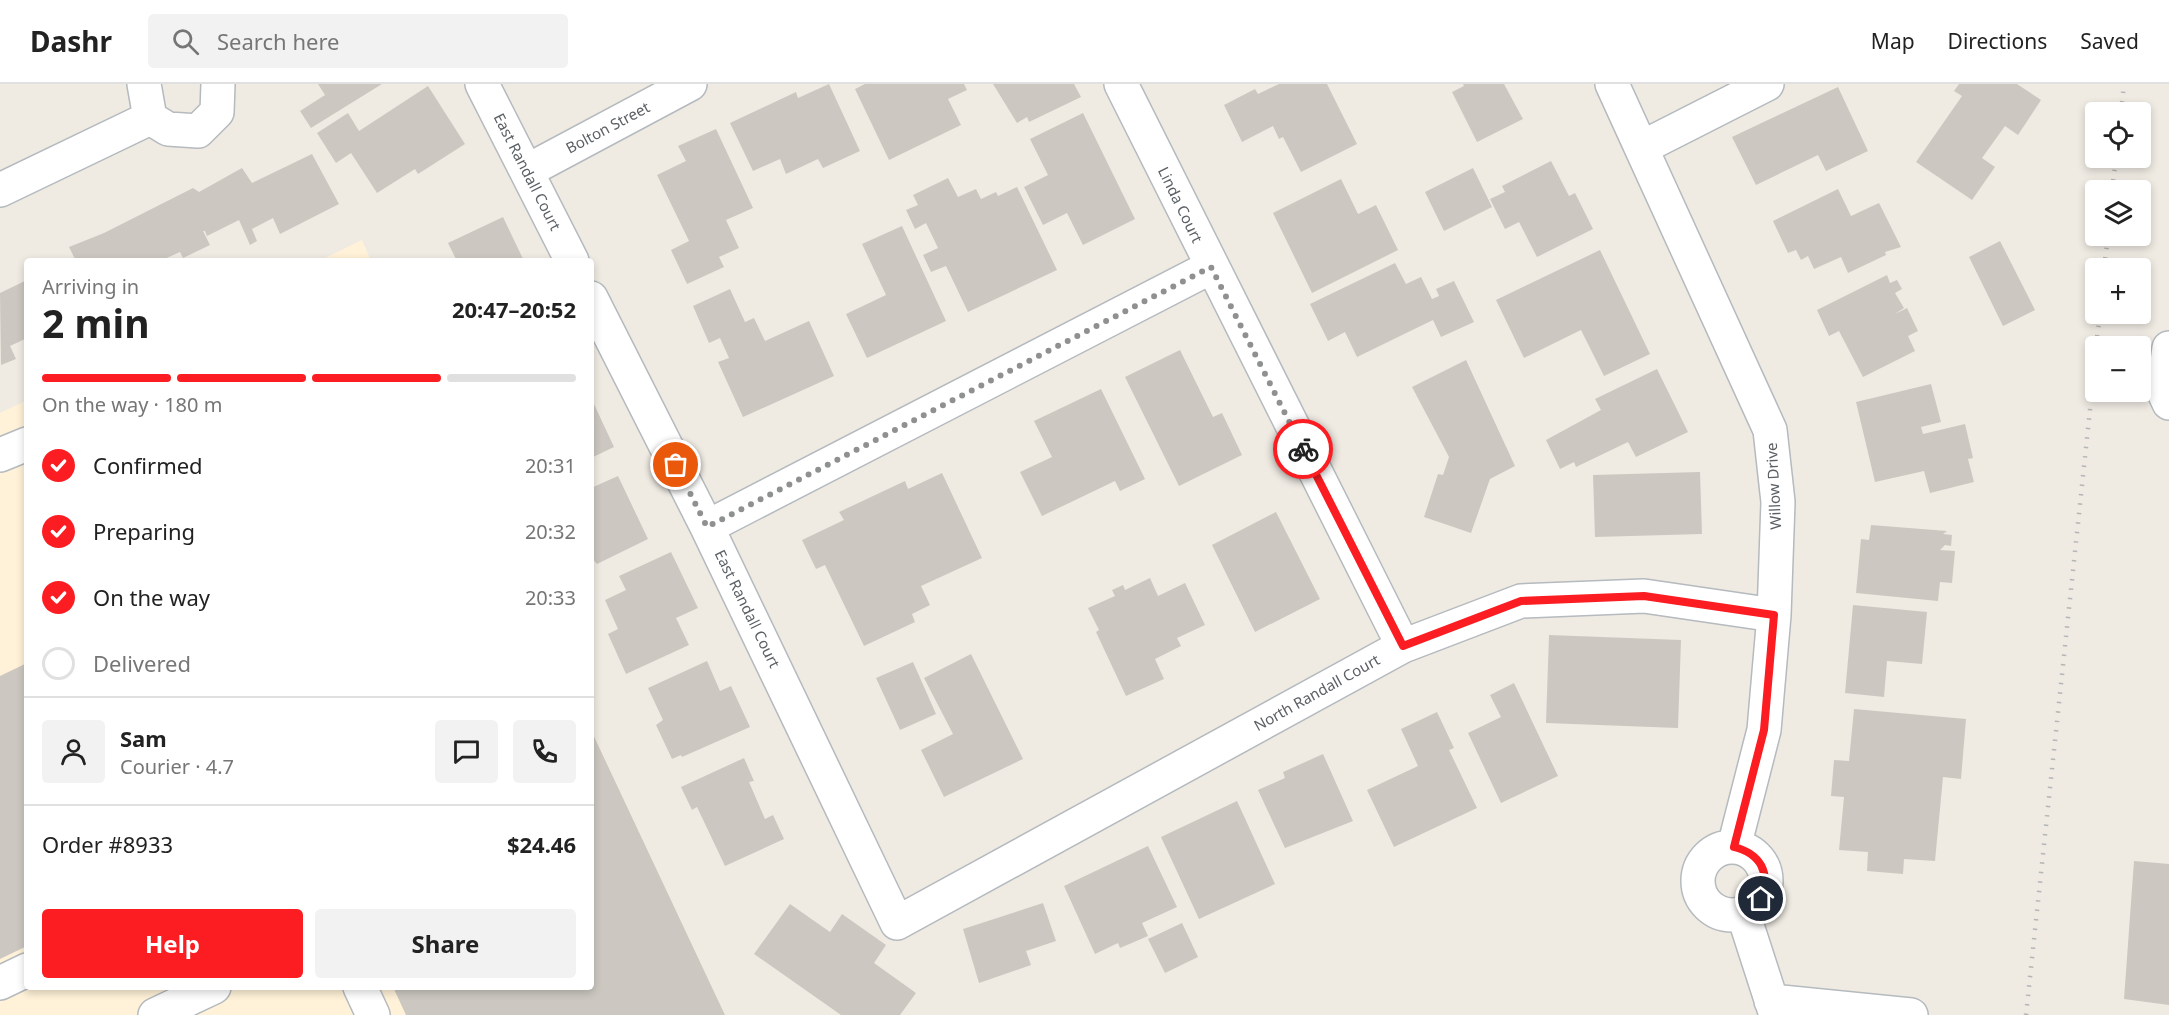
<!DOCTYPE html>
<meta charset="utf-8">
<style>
:root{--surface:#fff;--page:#f2f2f2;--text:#222;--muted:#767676;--line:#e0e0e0;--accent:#fb1d21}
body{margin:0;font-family:"Noto Sans",sans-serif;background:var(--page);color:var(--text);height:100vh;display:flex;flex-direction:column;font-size:22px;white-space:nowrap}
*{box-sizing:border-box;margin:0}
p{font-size:20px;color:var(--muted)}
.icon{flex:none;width:33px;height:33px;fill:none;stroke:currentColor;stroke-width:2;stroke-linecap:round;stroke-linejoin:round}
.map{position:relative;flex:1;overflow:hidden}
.details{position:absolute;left:24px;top:174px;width:570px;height:732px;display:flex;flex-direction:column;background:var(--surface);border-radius:6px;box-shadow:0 3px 9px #0003}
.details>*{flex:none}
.fabs{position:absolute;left:2085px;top:18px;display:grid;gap:12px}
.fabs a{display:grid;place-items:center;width:66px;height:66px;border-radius:6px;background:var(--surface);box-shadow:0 3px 9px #0003;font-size:30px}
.pin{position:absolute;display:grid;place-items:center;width:51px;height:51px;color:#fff;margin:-26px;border:3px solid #fff;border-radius:50%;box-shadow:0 2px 6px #0007}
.courier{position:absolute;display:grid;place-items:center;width:60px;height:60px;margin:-30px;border:4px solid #fb1d21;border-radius:50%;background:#fff;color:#222;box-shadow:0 2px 8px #0007}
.head em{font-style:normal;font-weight:700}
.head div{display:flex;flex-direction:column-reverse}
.head{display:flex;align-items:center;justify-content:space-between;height:102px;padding:0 18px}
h1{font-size:39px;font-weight:700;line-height:45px}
.bar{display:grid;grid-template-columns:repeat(4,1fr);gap:9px 6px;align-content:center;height:72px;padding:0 18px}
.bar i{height:8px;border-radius:4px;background:var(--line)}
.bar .selected{background:var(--accent)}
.bar p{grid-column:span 4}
.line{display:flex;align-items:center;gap:15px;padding:0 18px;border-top:2px solid var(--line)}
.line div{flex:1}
.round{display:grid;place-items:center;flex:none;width:63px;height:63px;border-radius:6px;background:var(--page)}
ol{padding:0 18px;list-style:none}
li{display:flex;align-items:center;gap:18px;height:66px}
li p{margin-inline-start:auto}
li .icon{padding:6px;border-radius:50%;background:var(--accent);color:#fff;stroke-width:4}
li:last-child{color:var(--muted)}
li i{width:33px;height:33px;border:3px solid var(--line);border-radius:50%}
.action{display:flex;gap:12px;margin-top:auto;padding:12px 18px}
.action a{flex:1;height:69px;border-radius:6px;background:var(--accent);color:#fff;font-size:24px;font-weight:700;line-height:69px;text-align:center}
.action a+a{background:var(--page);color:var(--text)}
header{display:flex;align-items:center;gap:36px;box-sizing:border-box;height:84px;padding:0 30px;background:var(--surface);border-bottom:2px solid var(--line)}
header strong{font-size:28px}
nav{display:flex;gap:33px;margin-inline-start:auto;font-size:21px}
.search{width:420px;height:54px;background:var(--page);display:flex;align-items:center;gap:15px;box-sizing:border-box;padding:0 21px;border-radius:6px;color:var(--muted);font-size:22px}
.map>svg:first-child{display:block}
.commercial{fill:#fff2d8}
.building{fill:#ccc8c1}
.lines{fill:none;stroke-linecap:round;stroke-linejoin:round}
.minor-casing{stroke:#b5babe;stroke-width:36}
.minor{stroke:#fff;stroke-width:33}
.rail{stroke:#b4b5b6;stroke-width:4.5;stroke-dasharray:1.5 8;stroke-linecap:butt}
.done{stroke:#8f9191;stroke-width:6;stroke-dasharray:0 10.8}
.route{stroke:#fb1d21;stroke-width:8}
.labels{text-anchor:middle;stroke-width:4.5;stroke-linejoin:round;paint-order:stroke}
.street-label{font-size:15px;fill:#5b6065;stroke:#fff}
</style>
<header>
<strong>Dashr</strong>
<div class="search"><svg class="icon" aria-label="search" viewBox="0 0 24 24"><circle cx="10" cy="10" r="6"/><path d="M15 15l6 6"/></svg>Search here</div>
<nav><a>Map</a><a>Directions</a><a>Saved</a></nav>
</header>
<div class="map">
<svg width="2169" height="931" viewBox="0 0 2169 931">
<rect width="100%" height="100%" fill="#efebe3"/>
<path class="commercial" d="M362 156 371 177H319Z
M27 316V903H591V646L725 931H0V329Z"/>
<path class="building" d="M318 0H382L311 44 300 27 325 11Z
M829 0 860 67 823 84 818 75 786 90 780 75 753 87 730 39 796 8 798 14Z
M865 0H964L967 6 948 15 961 41 889 76 855 5Z
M993 0H1074L1081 13 1029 38 1027 33 1017 39Z
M1279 0H1327L1357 60 1301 88 1283 53 1279 55 1273 42 1242 58 1224 21 1255 5 1258 10Z
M1463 0H1504L1523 35 1477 58 1452 8 1464 2Z
M1959 0H2017L2041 16 2018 51 2005 42 1982 74 1995 83 1972 116 1916 78 1962 12 1954 7Z
M428 2 465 60 418 90 415 85 377 109 351 69 336 79 317 49 348 29 359 47Z
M1838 3 1868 67 1826 87 1818 71 1756 101 1732 53Z
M1083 29 1135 135 1083 161 1067 129 1043 141 1024 103 1048 91 1030 55Z
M716 45 753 124 726 136 739 164 719 173 724 183 687 200 671 166 689 157 657 91 686 77 678 62Z
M312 70 339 120 280 150 273 134 252 145 257 157 250 161 239 136 207 152 205 147H203L210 161 183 174 180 168 160 177H76L69 163 104 149 193 104 199 108 242 84 252 99Z
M1551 77 1569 112 1575 109 1593 145 1537 173 1519 138 1505 145 1490 115 1505 108 1502 102Z
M1473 84 1492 123 1444 147 1425 108Z
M948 94 958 113 976 105 981 115 996 108 998 112 1017 103 1057 186 968 228 946 182 931 188 923 171 938 164 926 139 915 145 906 126 918 121 913 111Z
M1341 95 1358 130 1376 121 1398 166 1312 209 1273 129Z
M1838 105 1851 132 1879 119 1901 163 1885 168 1886 171 1848 189 1841 173 1814 185 1808 172 1801 176 1796 166 1788 169 1773 137Z
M503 133 524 177H457L448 159Z
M902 142 946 237 867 274 846 230 886 211 862 160Z
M2000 157 2035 226 2003 242 1969 173Z
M1600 166 1650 270 1604 292 1581 246 1524 274 1496 216Z
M1395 179 1406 200 1421 193 1432 215 1439 212 1436 205 1454 197 1474 238 1441 253 1433 236 1357 273 1345 248 1328 257 1310 220Z
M1887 191 1890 199 1897 196 1902 205 1895 209 1904 224 1895 230 1907 224 1918 247 1908 252 1915 267 1863 293 1839 247 1829 252 1817 226Z
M27 196V254L10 262 16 275 1 281 0 209Z
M730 205 745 238 754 234 765 257 809 237 834 292 743 333 718 278 729 274 720 254 709 259 693 222Z
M1180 266 1213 333 1222 329 1242 371 1179 402 1125 293Z
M1466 276 1515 382 1490 395 1471 449 1424 433 1438 390 1443 391 1449 373 1412 303Z
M1657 285 1688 348 1636 373 1628 358 1576 383 1574 378 1560 385 1546 356 1601 326 1595 315Z
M1931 300 1941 338 1921 343 1923 350 1965 340 1973 374 1968 375 1974 398 1930 409 1924 387 1875 398 1856 318Z
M1101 305 1145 395 1120 407 1115 397 1042 432 1020 388 1052 373 1034 337Z
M593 318 614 363 591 374V319Z
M1700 388 1702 450 1595 453 1593 391Z
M942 389 982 474 921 502 930 521 912 530 915 538 864 562 825 481 816 485 802 456 844 436 839 428 905 397 908 405Z
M618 392 648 455 597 480 591 473V404Z
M1276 428 1320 515 1255 548 1212 461Z
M1871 441 1947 447 1943 450 1952 451 1951 462 1945 461 1940 466 1955 467 1952 499 1940 498 1938 517 1856 509 1861 455 1869 456Z
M671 468 698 524 676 534 689 561 626 590 608 550 618 545 605 516 626 506 619 492Z
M1150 494 1158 512 1185 499 1205 541 1177 554 1181 562 1155 575 1164 595 1126 612 1096 548 1099 546 1088 524 1115 512 1112 506 1123 501 1125 506Z
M1853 521 1927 528 1922 580 1887 577 1884 613 1845 609Z
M1549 551 1681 556 1678 644 1546 639Z
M971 570 1023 675 944 713 921 666 953 650 924 594Z
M707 577 720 607 731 602 750 643 682 673 681 671 672 675 656 641 663 636 648 604Z
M913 578 936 630 900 646 876 594Z
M27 579V862L0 875V592Z
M1514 599 1558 692 1501 719 1468 649 1501 633 1490 611Z
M1854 625 1966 635 1961 695 1943 693 1935 777 1904 775 1903 790 1867 787 1868 768 1839 766 1844 713 1831 712 1834 676 1849 677Z
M1437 628 1454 664 1449 666 1477 724 1394 763 1367 706 1418 682 1401 645Z
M591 646 725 931H406L393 903H591Z
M1323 670 1353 737 1285 764 1258 706 1285 694 1283 688Z
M744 674 754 697 749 698 765 735 773 731 784 755 725 782 697 723 692 726 681 703Z
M1237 717 1275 800 1199 835 1161 753Z
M1148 762 1177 823 1142 839 1148 852 1120 864 1118 859 1095 870 1064 802Z
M2134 777 2169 780V921L2124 915Z
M1043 819 1056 857 1026 867 1031 881 979 899 963 845Z
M790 820 830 848 842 830 886 861 874 879 916 909 900 931H841L754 870Z
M1182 839 1198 873 1165 889 1148 855Z"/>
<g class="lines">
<defs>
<path id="minor" d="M144 0 150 34 168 45 198 47 217 28 218 0
M482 0 572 177
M1121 0 1403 562
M1612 0 1770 346 1778 418 1774 531 1764 646 1734 763
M1643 63 1767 0
M527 87 690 0
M0 106 150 34
M591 214 707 443 897 839 1403 562 1521 517 1644 512 1774 531
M2169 264 2163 306 2169 319
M0 371 27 360
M707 443 1211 183
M1698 797a34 34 0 1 1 68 0a34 34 0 1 1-68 0Z
M1743 829 1776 931
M0 899 27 886
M360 903 373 931
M1771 917 1911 931
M155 931 214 903"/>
</defs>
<use href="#minor" class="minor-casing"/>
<use href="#minor" class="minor"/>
<path class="rail" d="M2121 28 2124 0
M2112 106 2116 74
M2104 184 2108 152
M2096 262 2100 230
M2026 931 2096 269"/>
</g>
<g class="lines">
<path class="done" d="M676 381 707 443 1211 183 1303 365"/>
<path class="route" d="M1303 365 1403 562 1521 517 1644 512 1774 531 1764 646 1734 763C1761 770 1771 789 1761 815"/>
</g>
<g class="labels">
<g class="street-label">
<text transform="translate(608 44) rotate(-28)" y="5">Bolton Street</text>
<text transform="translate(527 88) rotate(63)" y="5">East Randall Court</text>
<text transform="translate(1180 121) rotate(64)" y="5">Linda Court</text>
<text transform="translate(1774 402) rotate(-93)" y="5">Willow Drive</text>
<text transform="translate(747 525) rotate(64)" y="5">East Randall Court</text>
<text transform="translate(1317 609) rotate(-29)" y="5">North Randall Court</text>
</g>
</g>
</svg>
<div class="fabs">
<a><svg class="icon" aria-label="locate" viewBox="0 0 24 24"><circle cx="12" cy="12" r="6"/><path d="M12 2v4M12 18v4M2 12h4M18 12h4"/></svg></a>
<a><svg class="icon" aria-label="layers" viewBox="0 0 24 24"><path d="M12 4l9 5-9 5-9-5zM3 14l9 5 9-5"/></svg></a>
<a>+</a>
<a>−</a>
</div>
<div class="pin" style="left:676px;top:381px;background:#ea580c"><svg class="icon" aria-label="bag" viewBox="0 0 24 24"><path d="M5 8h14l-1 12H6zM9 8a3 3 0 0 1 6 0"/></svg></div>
<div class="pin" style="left:1761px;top:815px;background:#1f2937"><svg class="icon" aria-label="home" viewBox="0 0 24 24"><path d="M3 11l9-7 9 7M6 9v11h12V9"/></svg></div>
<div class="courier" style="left:1303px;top:365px"><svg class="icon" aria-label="bike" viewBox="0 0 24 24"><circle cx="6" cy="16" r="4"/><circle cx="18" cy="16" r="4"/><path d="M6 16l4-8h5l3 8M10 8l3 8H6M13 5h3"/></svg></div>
<section class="details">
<div class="head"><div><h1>2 min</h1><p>Arriving in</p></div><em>20:47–20:52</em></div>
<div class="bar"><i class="selected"></i><i class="selected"></i><i class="selected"></i><i></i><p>On the way · 180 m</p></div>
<ol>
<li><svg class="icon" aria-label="check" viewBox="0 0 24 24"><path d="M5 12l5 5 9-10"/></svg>Confirmed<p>20:31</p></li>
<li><svg class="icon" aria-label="check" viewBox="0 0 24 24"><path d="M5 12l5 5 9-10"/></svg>Preparing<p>20:32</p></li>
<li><svg class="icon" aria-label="check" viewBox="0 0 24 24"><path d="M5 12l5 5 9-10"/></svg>On the way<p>20:33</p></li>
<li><i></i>Delivered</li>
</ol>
<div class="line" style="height:108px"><a class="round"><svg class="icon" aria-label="person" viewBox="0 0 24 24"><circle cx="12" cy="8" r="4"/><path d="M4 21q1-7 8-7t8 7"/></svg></a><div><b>Sam</b><p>Courier · 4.7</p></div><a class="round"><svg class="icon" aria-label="chat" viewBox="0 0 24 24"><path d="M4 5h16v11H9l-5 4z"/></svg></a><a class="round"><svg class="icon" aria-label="phone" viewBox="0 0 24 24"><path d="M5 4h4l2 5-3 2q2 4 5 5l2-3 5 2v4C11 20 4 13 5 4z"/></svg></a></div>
<div class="line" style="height:78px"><div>Order #8933</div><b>$24.46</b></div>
<div class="action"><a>Help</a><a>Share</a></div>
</section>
</div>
